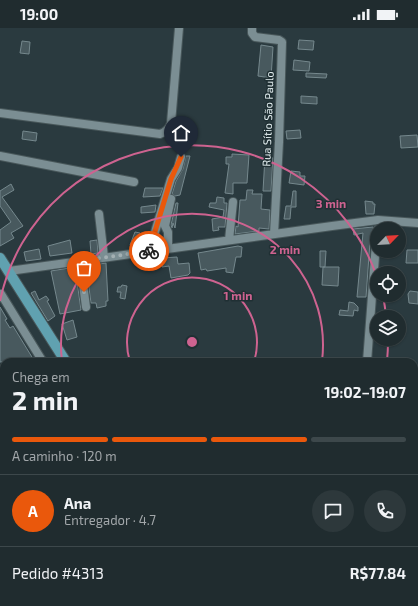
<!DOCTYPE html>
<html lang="pt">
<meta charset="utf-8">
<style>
:root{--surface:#202c2f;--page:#2d383b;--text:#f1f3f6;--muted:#a2a7aa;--line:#3d484b;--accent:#ea580c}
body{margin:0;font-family:"Exo 2",sans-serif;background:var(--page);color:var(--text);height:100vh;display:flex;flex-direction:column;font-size:15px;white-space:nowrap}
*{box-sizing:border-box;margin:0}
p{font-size:13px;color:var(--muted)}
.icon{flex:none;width:22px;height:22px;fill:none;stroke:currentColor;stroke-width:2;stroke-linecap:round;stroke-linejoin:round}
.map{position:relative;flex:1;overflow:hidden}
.panel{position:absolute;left:0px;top:330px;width:418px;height:248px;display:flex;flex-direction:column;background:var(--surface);border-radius:12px 12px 0 0;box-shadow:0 1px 3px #0004,0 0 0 1px var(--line)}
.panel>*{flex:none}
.needle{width:26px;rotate:65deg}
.buttons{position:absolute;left:370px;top:194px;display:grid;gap:8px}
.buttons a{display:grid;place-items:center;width:36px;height:36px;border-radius:50%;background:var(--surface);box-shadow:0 1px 3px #0004,0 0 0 1px var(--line);font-size:20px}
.pin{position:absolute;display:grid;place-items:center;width:34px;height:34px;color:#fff;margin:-41px -17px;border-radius:50% 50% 50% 0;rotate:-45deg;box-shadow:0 0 4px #0007}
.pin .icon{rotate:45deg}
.courier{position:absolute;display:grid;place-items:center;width:40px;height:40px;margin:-20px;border:3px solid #ea580c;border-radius:50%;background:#fff;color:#222;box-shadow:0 1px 5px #0007}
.overview em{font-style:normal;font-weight:700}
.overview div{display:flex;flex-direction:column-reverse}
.overview{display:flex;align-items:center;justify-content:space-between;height:68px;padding:0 12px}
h1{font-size:26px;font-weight:700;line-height:30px}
.bar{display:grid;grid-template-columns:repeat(4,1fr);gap:6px 4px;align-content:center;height:48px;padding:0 12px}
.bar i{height:5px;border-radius:3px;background:var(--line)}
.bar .active{background:var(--accent)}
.bar p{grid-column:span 4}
.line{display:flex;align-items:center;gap:10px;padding:0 12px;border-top:1px solid var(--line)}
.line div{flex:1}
.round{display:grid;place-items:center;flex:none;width:42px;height:42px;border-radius:21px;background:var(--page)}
.status{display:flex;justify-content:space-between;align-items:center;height:28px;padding:0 20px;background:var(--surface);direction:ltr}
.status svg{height:11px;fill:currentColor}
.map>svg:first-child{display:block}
.building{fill:#48595e;stroke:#75888d}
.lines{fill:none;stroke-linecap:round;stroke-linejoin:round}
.minor-casing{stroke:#48575a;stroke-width:10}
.major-casing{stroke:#48575a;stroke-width:12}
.minor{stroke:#7b8e93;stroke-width:8}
.major{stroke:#60a1b0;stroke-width:10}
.done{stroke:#a3b0b3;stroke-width:4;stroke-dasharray:0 7.2}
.route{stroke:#ea580c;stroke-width:5}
.ring{fill:none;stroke:#ce6390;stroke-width:2}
.labels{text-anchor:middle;stroke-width:3;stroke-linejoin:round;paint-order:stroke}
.street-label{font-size:11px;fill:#e4eff1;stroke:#203034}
.centre{fill:#ce6390;stroke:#203034;stroke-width:2}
.ring-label{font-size:12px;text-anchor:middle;font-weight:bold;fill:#ce6390;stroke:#203034;stroke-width:3;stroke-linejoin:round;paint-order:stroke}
</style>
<div class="status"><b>19:00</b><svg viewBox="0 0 49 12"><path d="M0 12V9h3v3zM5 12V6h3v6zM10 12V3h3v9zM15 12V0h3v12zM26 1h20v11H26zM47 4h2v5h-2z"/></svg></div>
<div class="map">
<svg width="418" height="578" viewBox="0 0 418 578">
<rect width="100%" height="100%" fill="#2a3a3f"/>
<path class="building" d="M299 12 314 13 313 22 298 21Z
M22 13 30 14 29 26 20 25Z
M261 17 273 19 271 50 258 48Z
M294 32 310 34 309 43 293 42Z
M306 45 327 46 326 50 306 49Z
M301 68 317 69V76L301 75Z
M300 102 301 110 287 111 286 103Z
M23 103 37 105 36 113 22 111Z
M417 107 418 119 401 120 400 108Z
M232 126 249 127 247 155H233V166L225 165 229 136H226V129H232Z
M186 128H190L180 167 175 168 172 166 176 153 183 141Z
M265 129 273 130 271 163H263Z
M291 143 300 144V148H305L304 157 289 155Z
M11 156 14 162 2 169 23 198 11 205 14 210 0 218V202L11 194 0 178V163Z
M145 160H163L160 168 143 169Z
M247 162H253L252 166H262L261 181 270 182 269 201 259 200V203L235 206 236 198 238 199 240 172H246Z
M293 163H296V179H291L290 191H284L286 178H291Z
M217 169 224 170V175H227L225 199H218L219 202 213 203 212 191 223 189 224 182 209 179 210 175H216Z
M365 173 373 174V176H375L374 186H366Z
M176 175H178L175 200 173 195 172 200 171 197Z
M156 177 155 184 141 185V179Z
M373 199 370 214 366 269H357L363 205 354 207 353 201Z
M135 204 140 205 139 208 143 207 144 210H148L145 219H139L130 217Z
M70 212 72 225 50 228 48 218Z
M97 212 98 225 91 226 90 213Z
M238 218 242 219 241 229H236L233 245 226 244V240L207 243 206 241 201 242 198 225Z
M39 221 41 231 26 233 24 224Z
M407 222H418V235H406Z
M320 223H326L325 239H320Z
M177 229 178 236 189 235 190 245 188 247 171 250 169 238 162 239V230Z
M106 235 108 273H106V278L97 280 96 275H91L86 238Z
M75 239 81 282 60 286 51 243Z
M323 239H339L338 258 322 257Z
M122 257 127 258 125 271 120 270 121 264H117L118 259H121Z
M35 263 39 272 46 268 49 272 47 273 55 288 48 293 31 265Z
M410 263 418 264V276L409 275 408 266Z
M349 274 354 275 358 279V283L354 282 353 288 339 287 340 282 348 283Z
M0 279 7 291 5 292 10 300 13 298 35 334H0Z
M73 292 77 309 67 312 62 296Z"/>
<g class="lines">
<defs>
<path id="minor" d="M252 0V5L255 9 279 12 282 14 279 114 274 206
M0 85 160 106C166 104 169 101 171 95L179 0
M0 128 134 154
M99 186 104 229
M229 212 233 174
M168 221V204L165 198 171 171
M149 224 171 151 178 140 181 129
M80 233 86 279
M9 243 332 198 378 192 418 195
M1 266 43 334
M367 334 377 202
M0 362 4 369
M0 388 4 387
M0 409 4 423
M414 422H418
M0 436 4 434
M0 450 4 449
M0 487 4 504
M0 563 4 562
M0 570 4 569
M46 578 47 574
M109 578 110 574
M138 578 139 574
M168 578 169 574"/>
<path id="major" d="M0 230 66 334
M263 574 267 578"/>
</defs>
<use href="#minor" class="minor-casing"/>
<use href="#major" class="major-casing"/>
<use href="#minor" class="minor"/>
<use href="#major" class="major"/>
</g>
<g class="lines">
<path class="done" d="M84 264 80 233 149 223"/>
<path class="route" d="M149 223 171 151 181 129"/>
</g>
<g class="ring">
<path d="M130 334A65 65 0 1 1 254 334"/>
<path d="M62 333A131 131 0 1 1 322 333"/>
<path d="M4 368A196 196 0 0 1 0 355M0 273A196 196 0 0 1 377 249M383 268A196 196 0 0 1 386 288M388 312A196 196 0 0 1 387 333"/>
</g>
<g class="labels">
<g class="street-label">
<text transform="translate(268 91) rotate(-88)" y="4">Rua Sítio São Paulo</text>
</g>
</g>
<circle cx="192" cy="314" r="6" class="centre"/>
<g class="ring-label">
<text x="331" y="180">3 min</text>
<text x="285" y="226">2 min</text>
<text x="238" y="272">1 min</text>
</g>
</svg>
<div class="buttons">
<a><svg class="needle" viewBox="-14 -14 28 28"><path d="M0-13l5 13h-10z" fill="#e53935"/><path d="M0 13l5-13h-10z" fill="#a2a7aa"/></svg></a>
<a><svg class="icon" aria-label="locate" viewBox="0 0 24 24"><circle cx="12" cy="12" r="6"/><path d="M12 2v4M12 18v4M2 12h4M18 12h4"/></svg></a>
<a><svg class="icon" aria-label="layers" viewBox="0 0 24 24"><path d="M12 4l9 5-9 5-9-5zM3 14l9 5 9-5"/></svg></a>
</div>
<div class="pin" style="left:84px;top:264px;background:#ea580c"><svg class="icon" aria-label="bag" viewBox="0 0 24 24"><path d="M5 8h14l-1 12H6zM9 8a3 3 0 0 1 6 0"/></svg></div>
<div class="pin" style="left:181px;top:129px;background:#1f2937"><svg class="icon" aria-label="home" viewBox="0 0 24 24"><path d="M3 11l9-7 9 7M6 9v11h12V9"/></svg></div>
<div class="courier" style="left:149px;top:223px"><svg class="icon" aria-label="bike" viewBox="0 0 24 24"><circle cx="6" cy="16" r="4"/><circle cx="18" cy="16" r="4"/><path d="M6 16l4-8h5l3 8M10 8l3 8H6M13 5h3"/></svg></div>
<section class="panel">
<div class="overview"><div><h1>2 min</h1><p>Chega em</p></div><em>19:02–19:07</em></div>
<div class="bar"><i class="active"></i><i class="active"></i><i class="active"></i><i></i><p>A caminho · 120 m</p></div>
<div class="line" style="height:72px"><b class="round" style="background:var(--accent);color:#fff">A</b><div><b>Ana</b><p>Entregador · 4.7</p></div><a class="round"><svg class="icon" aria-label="chat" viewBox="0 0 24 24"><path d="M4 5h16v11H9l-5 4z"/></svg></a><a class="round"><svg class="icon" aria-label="phone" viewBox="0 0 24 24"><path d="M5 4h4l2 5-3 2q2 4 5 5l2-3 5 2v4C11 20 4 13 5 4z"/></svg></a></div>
<div class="line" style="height:52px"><div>Pedido #4313</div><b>R$77.84</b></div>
</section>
</div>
